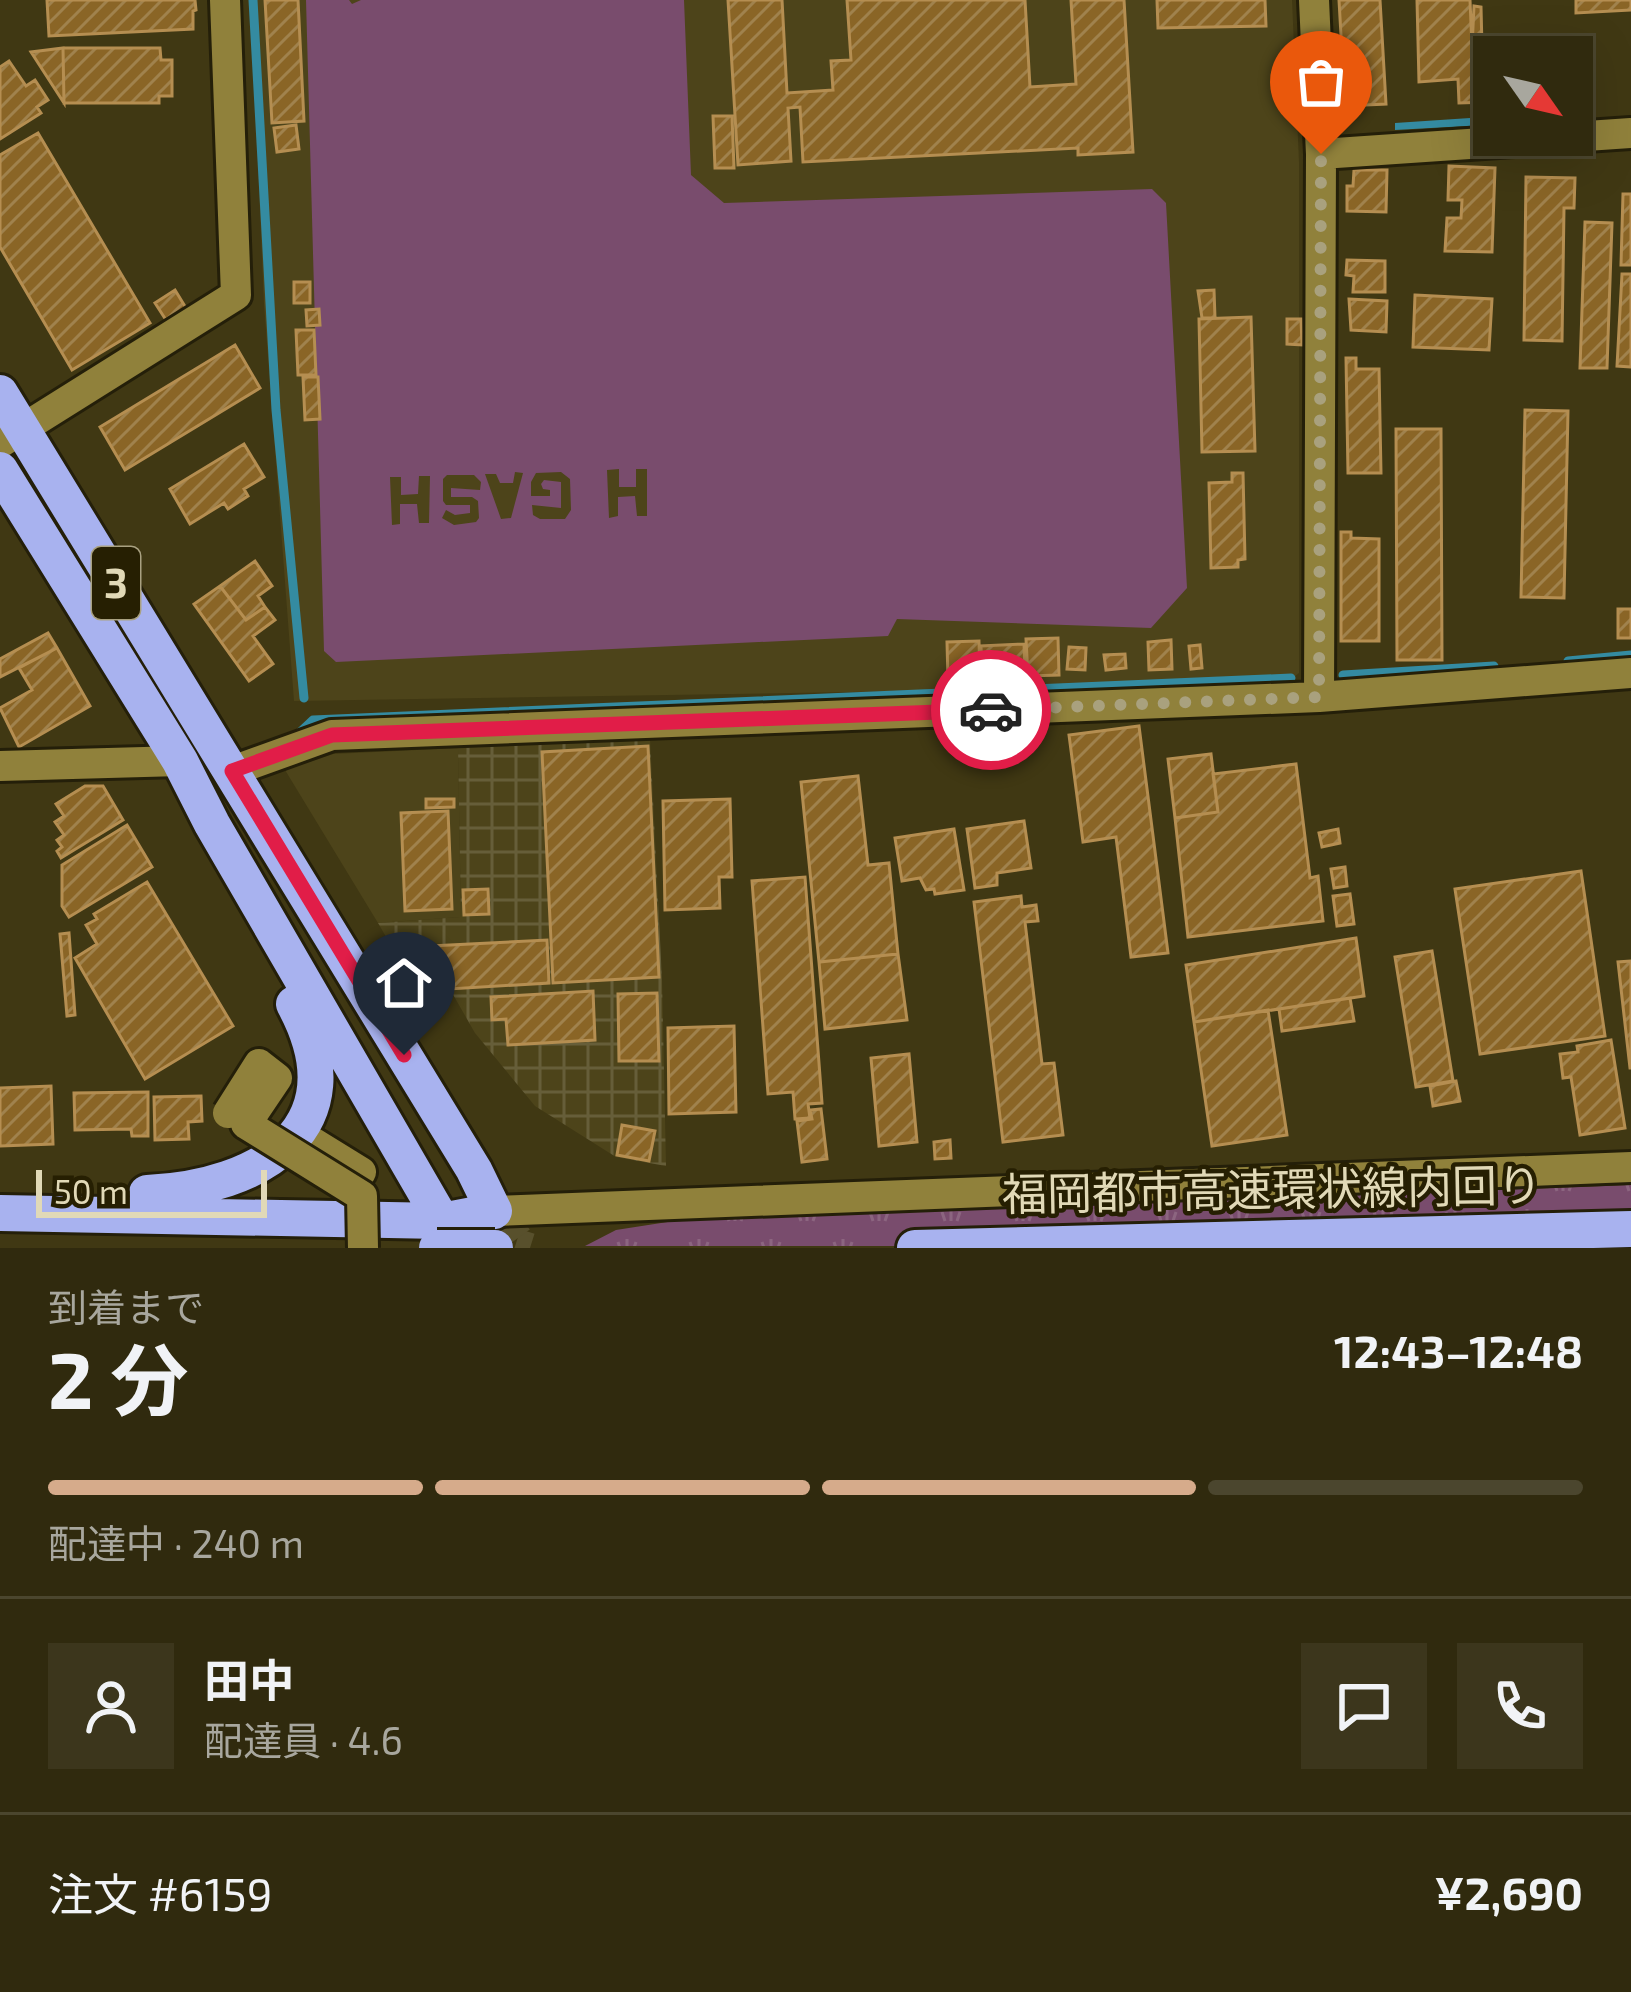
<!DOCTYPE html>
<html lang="ja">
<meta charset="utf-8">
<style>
:root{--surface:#302a0e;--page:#3c361c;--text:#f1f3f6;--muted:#a8a79e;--line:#4b462e;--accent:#d6ab8b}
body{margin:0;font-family:"Exo 2","Noto Sans JP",sans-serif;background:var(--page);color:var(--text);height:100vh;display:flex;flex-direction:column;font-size:45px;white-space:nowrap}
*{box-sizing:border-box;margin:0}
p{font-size:39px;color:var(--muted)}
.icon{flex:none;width:66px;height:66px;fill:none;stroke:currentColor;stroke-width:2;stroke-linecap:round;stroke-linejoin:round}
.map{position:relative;height:1248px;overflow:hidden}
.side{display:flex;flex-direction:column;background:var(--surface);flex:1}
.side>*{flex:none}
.needle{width:78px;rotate:124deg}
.tools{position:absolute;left:1473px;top:36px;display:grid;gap:24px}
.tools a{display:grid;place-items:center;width:120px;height:120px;border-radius:0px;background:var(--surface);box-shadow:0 12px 48px #0002,0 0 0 3px var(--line);font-size:60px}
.scale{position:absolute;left:36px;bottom:30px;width:231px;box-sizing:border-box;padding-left:12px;border:6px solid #e1d9b7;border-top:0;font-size:33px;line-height:42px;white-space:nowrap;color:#e1d9b7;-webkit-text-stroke:9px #261f02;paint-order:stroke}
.pin{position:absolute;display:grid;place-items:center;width:102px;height:102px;color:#fff;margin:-123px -51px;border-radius:50% 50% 50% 0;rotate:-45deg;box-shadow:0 0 12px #0007}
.pin .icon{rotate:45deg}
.courier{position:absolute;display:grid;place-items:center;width:120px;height:120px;margin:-60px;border:9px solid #e11d48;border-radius:50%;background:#fff;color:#222;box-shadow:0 3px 15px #0007}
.summary em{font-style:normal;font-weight:700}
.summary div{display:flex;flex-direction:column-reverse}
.summary{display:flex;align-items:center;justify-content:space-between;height:204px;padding:0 48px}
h1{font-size:78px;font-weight:700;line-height:90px}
.bar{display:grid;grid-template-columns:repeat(4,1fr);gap:18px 12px;align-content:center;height:144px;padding:0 48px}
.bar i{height:15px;border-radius:9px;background:var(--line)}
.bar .selected{background:var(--accent)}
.bar p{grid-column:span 4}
.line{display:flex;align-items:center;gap:30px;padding:0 48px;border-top:3px solid var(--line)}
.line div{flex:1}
.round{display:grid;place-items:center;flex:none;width:126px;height:126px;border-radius:0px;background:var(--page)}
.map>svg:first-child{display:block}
.built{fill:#4d441a}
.industrial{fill:url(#industrial-grid)}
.grass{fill:url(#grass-tufts)}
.green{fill:#794c6d;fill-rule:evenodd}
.water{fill:#348ba1}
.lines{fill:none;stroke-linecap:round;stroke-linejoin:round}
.stream{stroke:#348ba1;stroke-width:9}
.building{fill:url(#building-hatch);stroke:#b58e51;stroke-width:3}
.minor-tunnel{stroke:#58502c;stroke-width:30;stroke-dasharray:30 15;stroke-linecap:butt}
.highway-tunnel{stroke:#58502c;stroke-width:36;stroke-dasharray:36 18;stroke-linecap:butt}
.minor-casing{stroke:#241f09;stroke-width:36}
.highway-casing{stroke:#241f09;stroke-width:42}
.minor{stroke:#90813b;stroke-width:30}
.highway{stroke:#a8b2ef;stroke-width:36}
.minor-bridge-casing{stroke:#241f09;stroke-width:36;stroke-linecap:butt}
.highway-bridge-casing{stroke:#241f09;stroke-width:42;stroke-linecap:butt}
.minor-bridge{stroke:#90813b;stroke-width:30}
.highway-bridge{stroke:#a8b2ef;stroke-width:36}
.done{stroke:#a9a17e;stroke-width:12;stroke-dasharray:0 21.6}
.route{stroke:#e11d48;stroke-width:15}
.labels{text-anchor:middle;stroke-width:9;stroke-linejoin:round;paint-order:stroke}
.shield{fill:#261f02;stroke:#a9a181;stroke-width:3}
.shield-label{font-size:42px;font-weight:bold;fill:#e1d9b7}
.street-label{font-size:45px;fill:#e1d9b7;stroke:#261f02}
</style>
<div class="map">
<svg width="1631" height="1248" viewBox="0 0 1631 1248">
<defs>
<pattern id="industrial-grid" width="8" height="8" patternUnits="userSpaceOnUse" patternTransform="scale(3)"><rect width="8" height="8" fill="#4d441a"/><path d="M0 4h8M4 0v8" fill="none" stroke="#665e39"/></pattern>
<pattern id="grass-tufts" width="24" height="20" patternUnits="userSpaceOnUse" patternTransform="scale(3)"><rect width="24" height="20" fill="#794c6d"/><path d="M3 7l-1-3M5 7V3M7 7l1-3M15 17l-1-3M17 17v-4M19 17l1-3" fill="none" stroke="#8c6580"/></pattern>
<pattern id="building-hatch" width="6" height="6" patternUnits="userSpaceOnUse" patternTransform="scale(3)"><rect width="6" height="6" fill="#8a6526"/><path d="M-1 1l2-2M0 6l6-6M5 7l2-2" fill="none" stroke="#a0824d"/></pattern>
</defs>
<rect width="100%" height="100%" fill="#403813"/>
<path class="built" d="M251 0H1292L1299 162V673L1284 685 294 701 264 304Z
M458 748 461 917 378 923 285 770 333 754Z"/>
<path class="industrial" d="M650 739 662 979 666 1166 616 1157 535 1106 475 1033 451 991 419 993 378 923 461 917 458 748Z"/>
<path class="grass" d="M1631 1185V1246H585L616 1230 674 1221Z"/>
<path class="green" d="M306 0H349L352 4 361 0H684L691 175 724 203 1152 189 1166 203 1187 588 1151 628 897 619 888 636 336 662 324 651ZM619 469V487H636V469H647V516H637L635 496 618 497V516L609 518 607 470ZM515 472 523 473 511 518 501 519 485 474H496L500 483H513ZM561 472 570 479 571 510 565 519H540L533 515 532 505 561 508V482L544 480 541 484 543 489 550 490V496H531V482L536 473ZM447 475H474L481 482 480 490 451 488V497H472L478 501 479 518 476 522 454 525 442 518 446 510 455 515 470 513V505H446L443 501V479ZM419 476H430L429 523H419L417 504H400V524L392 525 390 477H401V495L418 494Z"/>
<path class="water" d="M1485 117V125L1395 130V123Z"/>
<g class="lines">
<path class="stream" d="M253 0 276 410 304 698
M1568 661 1631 655
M1343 675 1494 666
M295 737 313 720 1291 678"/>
</g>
<path class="building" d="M47 0H195L196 10 193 11V29L49 36Z
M265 0H298L304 121 272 123Z
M728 0H782L787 93 833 90 831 61 851 60 847 0H1025L1030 87 1076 84 1071 0H1124L1133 152 1078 155V148L803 162 800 107 788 108 791 161 738 165Z
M1157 0H1265L1266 26 1158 28Z
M1339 0H1380L1386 104 1345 106Z
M1417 0H1470L1472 48 1482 47 1489 102 1459 103 1458 79 1419 82Z
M1576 0H1631V10L1576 13Z
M1474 6 1481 7 1482 47 1472 48Z
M63 48 64 103 31 52Z
M63 48H160L161 60H172V96H159V103H64Z
M9 61 26 86 35 80 48 100 37 107 41 113 0 139V67Z
M713 116H732L734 168H715Z
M296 125 299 149 277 152 274 128Z
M38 133 150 323 72 370 0 247V155Z
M1449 166 1495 168 1492 252 1445 251 1447 218H1461L1462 200H1448Z
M1354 170H1387L1386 212 1347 211V186H1353Z
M1526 177 1575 178 1574 208H1564L1562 341 1524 340Z
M1623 194H1631V265H1621Z
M1585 222 1612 223 1607 368H1580Z
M1347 260 1385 261V292H1353L1354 276 1346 275Z
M1622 274H1631V367L1617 366Z
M294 282H310V303H294Z
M175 290 186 308 166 320 155 303Z
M1214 290 1215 318H1202L1198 291Z
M1415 295 1492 299 1489 350 1413 347Z
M1349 299 1387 301 1386 332 1351 330Z
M319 309 320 325 307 326 306 310Z
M1251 317 1255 451 1202 452 1199 319Z
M1287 319H1301L1302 345 1287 344Z
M296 330H314L316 375H298Z
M235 345 260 388 125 470 100 427Z
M1346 358H1356V369H1379L1381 473H1348Z
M303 377H318L320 419 305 420Z
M1525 410 1568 411 1564 598 1521 597Z
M1396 429H1441L1442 660H1397Z
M244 444 264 477 244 489 248 496 228 509 224 503 190 524 170 489Z
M1232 473H1243L1245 559 1238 560V567L1211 568 1209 483 1232 482Z
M1341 532H1351V538L1379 539V641H1341Z
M255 561 272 586 258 596 265 607 246 620 220 586Z
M220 586 246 620 265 607 275 620 253 636 273 664 249 681 194 604Z
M1618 609H1631V638H1618Z
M48 633 57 648 0 677V659Z
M1058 638 1059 675 1028 676 1026 639Z
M1171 640 1172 669 1149 670 1148 642Z
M979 641 980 679 948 680 947 642Z
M1024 644 1025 672 982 673 981 646Z
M1200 645 1202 668 1191 669 1189 646Z
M1069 647 1086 648 1085 670 1067 669Z
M57 648 90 706 19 747 0 708 32 690 19 668Z
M1125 654 1126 668 1106 670 1104 655Z
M1139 726 1168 953 1131 957 1116 837 1083 842 1069 735Z
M648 746 659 977 553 983 542 752Z
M1211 754 1218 812 1175 818 1168 759Z
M1296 764 1310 878 1318 876 1323 921 1188 937 1175 818 1218 812 1213 774Z
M858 776 868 865 889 863 898 954 819 962 801 782Z
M85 786H103L123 820 61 858 57 851 62 847 57 840 64 835 55 822 64 816 56 804Z
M426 799H454V807L426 808Z
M730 799 732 877H719L720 908 665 910 663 801Z
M448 811 452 909 405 911 401 813Z
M1024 821 1031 868 997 873V885L975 888 967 829Z
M127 825 152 867 69 917 62 906V865Z
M954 829 964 890 935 894 934 889 926 890 920 878 902 881 895 838Z
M1338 829 1340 843 1322 847 1319 833Z
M1345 867 1347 886 1334 888 1331 869Z
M1581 871 1605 1036 1480 1054 1455 889Z
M805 877 822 1103 808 1104 810 1118 795 1119 793 1092 768 1094 752 881Z
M147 882 233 1026 145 1079 75 958 97 944 86 925 97 919 94 914Z
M488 889 489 914 464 915 463 890Z
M1350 894 1354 924 1337 926 1333 896Z
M1021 896 1022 907 1036 905 1038 921 1025 922 1042 1064 1054 1063 1063 1135 1003 1142 974 902Z
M69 933 75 1015 67 1016 60 934Z
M1356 938 1364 996 1194 1022 1186 965Z
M547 940 549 983 433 990 431 946Z
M1432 951 1453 1081 1416 1087 1395 957Z
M898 954 907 1020 825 1029 819 962Z
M1631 961V1068H1630L1618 962Z
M593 991 595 1040 508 1045 506 1019 492 1020 491 997Z
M657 993 659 1061H619L618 994Z
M1350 998 1354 1021 1282 1031 1279 1009Z
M1268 1010 1287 1135 1212 1146 1194 1022Z
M734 1026 736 1112 669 1114 668 1028Z
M1611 1040 1625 1128 1580 1135 1571 1077 1563 1078 1560 1054 1578 1052 1577 1046Z
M909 1054 917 1142 879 1146 871 1058Z
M1456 1081 1460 1101 1433 1106 1430 1086Z
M51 1086 53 1144 0 1146V1088Z
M148 1092V1136H132L131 1129 75 1130 74 1093Z
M201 1096 202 1121 188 1122 189 1139 155 1140 154 1097Z
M821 1109 827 1159 802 1162 797 1121 812 1119 810 1110Z
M622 1125 655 1131 649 1161 617 1155Z
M950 1140 951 1158 935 1159 934 1142Z"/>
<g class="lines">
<path class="minor-tunnel" d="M473 1230 530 1248"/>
<path class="highway-tunnel" d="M494 1211 521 1248"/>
<defs>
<path id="minor" d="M1314 0 1321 154 1319 697
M1321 154 1631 133
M0 443 236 295 225 0
M0 766 180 761
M232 771 332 735 1319 697 1631 673
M303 1159 314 1143 361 1172
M494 1211 1631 1167"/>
<path id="highway" d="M0 393 474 1170 494 1211 442 1221 0 1213
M0 470 180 761 212 824 442 1221
M147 1193C260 1188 361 1128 294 1004
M915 1248 1631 1229"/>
</defs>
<use href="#minor" class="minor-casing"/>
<use href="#highway" class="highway-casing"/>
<use href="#minor" class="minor"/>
<use href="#highway" class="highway"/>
<defs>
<path id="minor-bridge" d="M228 1113 259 1064 277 1078 246 1124 362 1196 363 1248"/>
<path id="highway-bridge" d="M437 1248H495"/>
</defs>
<use href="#minor-bridge" class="minor-bridge-casing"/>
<use href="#highway-bridge" class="highway-bridge-casing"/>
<use href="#minor-bridge" class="minor-bridge"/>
<use href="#highway-bridge" class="highway-bridge"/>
</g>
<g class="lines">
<path class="done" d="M991 710 1319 697 1321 154"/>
<path class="route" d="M404 1055 232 771 332 735 991 710"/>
</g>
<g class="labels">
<rect class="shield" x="92" y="547" width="48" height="72" rx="9"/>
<g class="shield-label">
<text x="116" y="598">3</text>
</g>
<g class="street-label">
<text transform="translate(1272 1190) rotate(-1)" y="16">福岡都市高速環状線内回り</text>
</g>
</g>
</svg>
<div class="tools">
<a><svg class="needle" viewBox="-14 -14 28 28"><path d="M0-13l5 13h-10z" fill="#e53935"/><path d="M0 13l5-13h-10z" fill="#a8a79e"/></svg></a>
</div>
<div class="scale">50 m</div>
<div class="pin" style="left:1321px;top:154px;background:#ea580c"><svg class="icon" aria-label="bag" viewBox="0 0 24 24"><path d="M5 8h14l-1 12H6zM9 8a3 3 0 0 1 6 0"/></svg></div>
<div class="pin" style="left:404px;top:1055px;background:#1f2937"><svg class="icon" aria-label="home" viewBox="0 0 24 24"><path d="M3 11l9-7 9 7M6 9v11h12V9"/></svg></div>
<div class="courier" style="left:991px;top:710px"><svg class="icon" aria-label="car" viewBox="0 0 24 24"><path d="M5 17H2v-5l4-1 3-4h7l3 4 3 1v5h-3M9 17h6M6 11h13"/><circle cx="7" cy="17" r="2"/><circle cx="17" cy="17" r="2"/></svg></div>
</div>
<section class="side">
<div class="summary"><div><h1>2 分</h1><p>到着まで</p></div><em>12:43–12:48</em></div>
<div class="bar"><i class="selected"></i><i class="selected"></i><i class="selected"></i><i></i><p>配達中 · 240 m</p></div>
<div class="line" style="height:216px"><a class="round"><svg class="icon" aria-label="person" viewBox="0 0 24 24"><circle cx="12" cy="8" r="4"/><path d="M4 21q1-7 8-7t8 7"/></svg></a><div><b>田中</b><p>配達員 · 4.6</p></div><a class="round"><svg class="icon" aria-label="chat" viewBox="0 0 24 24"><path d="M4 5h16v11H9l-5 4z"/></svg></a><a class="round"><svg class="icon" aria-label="phone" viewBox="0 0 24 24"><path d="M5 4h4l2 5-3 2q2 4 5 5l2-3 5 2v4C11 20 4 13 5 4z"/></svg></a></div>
<div class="line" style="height:156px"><div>注文 #6159</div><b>¥2,690</b></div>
</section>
